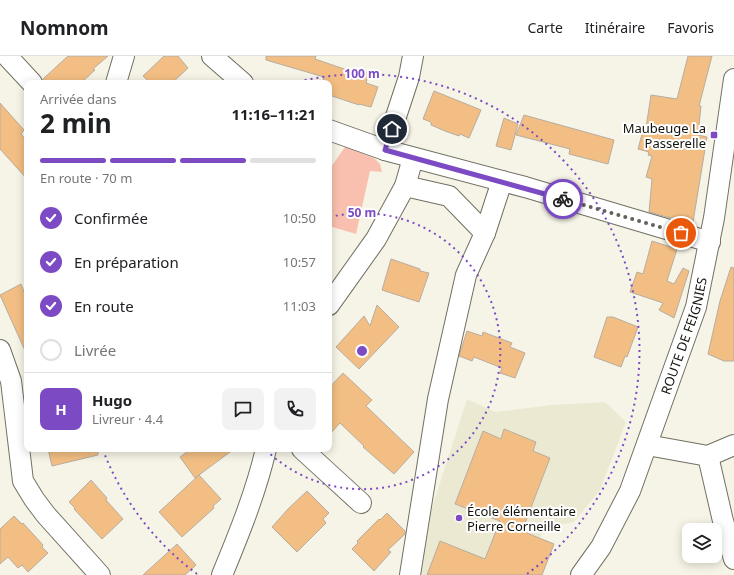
<!DOCTYPE html>
<html lang="fr">
<meta charset="utf-8">
<style>
:root{--surface:#fff;--page:#f2f2f2;--text:#202124;--muted:#757577;--line:#e0e0e0;--accent:#7c4bc4}
body{margin:0;font-family:"Noto Sans",sans-serif;background:var(--page);color:var(--text);height:100vh;display:flex;flex-direction:column;font-size:15px;white-space:nowrap}
*{box-sizing:border-box;margin:0}
p{font-size:13px;color:var(--muted)}
.icon{flex:none;width:22px;height:22px;fill:none;stroke:currentColor;stroke-width:2;stroke-linecap:round;stroke-linejoin:round}
.map{position:relative;flex:1;overflow:hidden}
.details{position:absolute;left:24px;top:24px;width:308px;height:372px;display:flex;flex-direction:column;background:var(--surface);border-radius:8px;box-shadow:0 2px 10px #0003}
.details>*{flex:none}
.fabs{position:absolute;left:682px;top:467px;display:grid;gap:8px}
.fabs a{display:grid;place-items:center;width:40px;height:40px;border-radius:8px;background:var(--surface);box-shadow:0 2px 10px #0003;font-size:20px}
.pin{position:absolute;display:grid;place-items:center;width:34px;height:34px;color:#fff;margin:-17px;border:2px solid #fff;border-radius:50%;box-shadow:0 1px 4px #0007}
.courier{position:absolute;display:grid;place-items:center;width:40px;height:40px;margin:-20px;border:3px solid #7c4bc4;border-radius:50%;background:#fff;color:#222;box-shadow:0 1px 5px #0007}
.headline em{font-style:normal;font-weight:700}
.headline div{display:flex;flex-direction:column-reverse}
.headline{display:flex;align-items:center;justify-content:space-between;height:68px;padding:0 16px}
h1{font-size:26px;font-weight:700;line-height:30px}
.bar{display:grid;grid-template-columns:repeat(4,1fr);gap:6px 4px;align-content:center;height:48px;padding:0 16px}
.bar i{height:5px;border-radius:3px;background:var(--line)}
.bar .current{background:var(--accent)}
.bar p{grid-column:span 4}
.line{display:flex;align-items:center;gap:10px;padding:0 16px;border-top:1px solid var(--line)}
.line div{flex:1}
.round{display:grid;place-items:center;flex:none;width:42px;height:42px;border-radius:8px;background:var(--page)}
ol{padding:0 16px;list-style:none}
li{display:flex;align-items:center;gap:12px;height:44px}
li p{margin-inline-start:auto}
li .icon{padding:4px;border-radius:50%;background:var(--accent);color:#fff;stroke-width:4}
li:last-child{color:var(--muted)}
li i{width:22px;height:22px;border:2px solid var(--line);border-radius:50%}
header{display:flex;align-items:center;gap:24px;box-sizing:border-box;height:56px;padding:0 20px;background:var(--surface);border-bottom:1px solid var(--line)}
header strong{font-size:19px}
nav{display:flex;gap:22px;margin-inline-start:auto;font-size:14px}
.map>svg:first-child{display:block}
.built{fill:#ece9d3}
.green{fill:#fac0af}
.building{fill:#f2be83;stroke:#b7ada2}
.lines{fill:none;stroke-linecap:round;stroke-linejoin:round}
.minor-casing{stroke:#717063;stroke-width:22}
.minor{stroke:#fff;stroke-width:20}
.done{stroke:#62625a;stroke-width:4;stroke-dasharray:0 7.2}
.route{stroke:#7c4bc4;stroke-width:5}
.ring{fill:none;stroke:#7c4bc4;stroke-width:2;stroke-dasharray:2 4}
.poi-dot{fill:#7c4bc4;stroke:#fff;stroke-width:1.5}
.labels{text-anchor:middle;stroke-width:4;stroke-linejoin:round;paint-order:stroke}
.poi-label{font-size:13px;fill:#13130e;stroke:#fff;text-anchor:end}
.street-label{font-size:13px;fill:#13130e;stroke:#fff}
.centre{fill:#7c4bc4;stroke:#fff;stroke-width:2}
.ring-label{font-size:12px;text-anchor:middle;font-weight:bold;fill:#7c4bc4;stroke:#fff;stroke-width:4;stroke-linejoin:round;paint-order:stroke}
</style>
<header>
<strong>Nomnom</strong>
<nav><a>Carte</a><a>Itinéraire</a><a>Favoris</a></nav>
</header>
<div class="map">
<svg width="734" height="519" viewBox="0 0 734 519">
<rect width="100%" height="100%" fill="#f6f4e6"/>
<path class="built" d="M467 343 495 356 551 349 605 346 626 366 600 434 574 466 545 472 540 482 554 487 542 519H416L422 483Z"/>
<path class="green" d="M345 91 374 102 380 108 382 116 370 115 356 178 329 170V114Z"/>
<path class="building" d="M68 0H108L93 13 95 14 81 27H43V23Z
M164 0H178L188 12 172 27H150L143 20Z
M266 0H316L315 3 353 16 354 12 369 17 366 27 378 31 371 51 359 48V49L329 39V27H322L324 21 266 4Z
M688 0H712L699 50H701L698 79 707 81 693 166 667 161 649 156 652 123 646 121 652 100 648 99 649 96 638 93 644 71 646 72 651 39 677 43Z
M434 35 481 54 469 82 460 78 459 80 445 75 431 69V66L423 63Z
M0 47 24 74 21 78 27 85V123L0 93Z
M524 59 614 84 608 108 569 98 570 93 516 79Z
M504 62 518 68 511 94 496 90Z
M652 185 677 193 667 225 674 228 683 212 689 215 674 262 659 254 663 247 630 236 637 216 643 218Z
M391 203 420 213V215L429 217 419 246 382 234Z
M731 211 734 212V305H724L708 298 720 245Z
M21 228 27 243V299L0 239Z
M377 249 399 271 359 313 336 291 364 260 370 270Z
M607 261H613L638 271 627 301 625 300 621 311 594 301Z
M467 275 482 280 483 276 512 287 510 291 525 297 515 322 500 317 502 312 474 301 472 305 459 300Z
M343 317 372 344 366 350 414 396 394 418 363 391 364 390 340 367 329 379V332Z
M504 373 536 386 533 395 550 402 522 475 554 488 542 519H427L440 485 485 503 500 465 455 448 483 375 501 383Z
M48 393H98V399L52 410Z
M191 393H234L195 422 180 401Z
M199 419 221 443 213 450 214 452 182 481 159 456Z
M91 424 107 442 106 444 123 463 102 483 74 453 75 452 69 446Z
M307 435 329 457 323 463 326 467 297 496 272 471 288 453Z
M387 457 405 475V478L388 494 391 496 374 515 352 493 358 487 357 485 379 463 380 464Z
M14 460 22 468 23 467 43 489 42 491 48 497 28 516 22 509 18 512 8 501 0 508V473Z
M177 488 196 509 185 519H143Z"/>
<g class="lines">
<defs>
<g id="minor">
<path d="M7 0 32 27"/>
<path d="M212 0 243 27"/>
<path d="M116 27 124 0"/>
<path d="M329 74 385 94 525 131 710 186"/>
<path d="M385 94 409 21 413 0"/>
<path d="M405 130 449 140 485 177 502 125"/>
<path d="M329 249 376 183 405 130 413 102"/>
<path d="M0 294 11 325 23 425 34 443 46 459 100 519"/>
<path d="M647 389 708 400 734 389"/>
<path d="M302 393 361 447"/>
<path d="M708 400 723 465 734 503"/>
<path d="M222 519C239 478 256 436 266 393"/>
<path d="M410 519 438 343 466 219 485 177"/>
<path id="s1" d="M581 519 601 491 630 435 696 251 714 162 734 23"/>
</g>
</defs>
<use href="#minor" class="minor-casing"/>
<use href="#minor" class="minor"/>
</g>
<g class="lines">
<path class="done" d="M563 143 681 177"/>
<path class="route" d="M392 73 385 94 563 143"/>
</g>
<g class="ring">
<path d="M330 161A138 138 0 1 1 265 393"/>
<path d="M197 518A277 277 0 0 1 103 394M293 27A277 277 0 0 1 527 518"/>
</g>
<g class="poi-dot">
<rect x="710" y="75" width="8" height="8" rx="2"/>
<circle cx="459" cy="462" r="4"/>
</g>
<g class="labels">
<g class="poi-label">
<text x="706" y="77">Maubeuge La<tspan x="706" dy="15">Passerelle</tspan></text>
<text x="467" y="460" text-anchor="start">École élémentaire<tspan x="467" dy="15">Pierre Corneille</tspan></text>
</g>
<g class="street-label">
<text dy="5" stroke="none"><textPath href="#s1" startOffset="262">ROUTE DE FEIGNIES</textPath></text>
</g>
</g>
<circle cx="362" cy="295" r="6" class="centre"/>
<g class="ring-label">
<text x="362" y="22">100 m</text>
<text x="362" y="161">50 m</text>
</g>
</svg>
<div class="fabs">
<a><svg class="icon" aria-label="layers" viewBox="0 0 24 24"><path d="M12 4l9 5-9 5-9-5zM3 14l9 5 9-5"/></svg></a>
</div>
<div class="pin" style="left:681px;top:177px;background:#ea580c"><svg class="icon" aria-label="bag" viewBox="0 0 24 24"><path d="M5 8h14l-1 12H6zM9 8a3 3 0 0 1 6 0"/></svg></div>
<div class="pin" style="left:392px;top:73px;background:#1f2937"><svg class="icon" aria-label="home" viewBox="0 0 24 24"><path d="M3 11l9-7 9 7M6 9v11h12V9"/></svg></div>
<div class="courier" style="left:563px;top:143px"><svg class="icon" aria-label="bike" viewBox="0 0 24 24"><circle cx="6" cy="16" r="4"/><circle cx="18" cy="16" r="4"/><path d="M6 16l4-8h5l3 8M10 8l3 8H6M13 5h3"/></svg></div>
<section class="details">
<div class="headline"><div><h1>2 min</h1><p>Arrivée dans</p></div><em>11:16–11:21</em></div>
<div class="bar"><i class="current"></i><i class="current"></i><i class="current"></i><i></i><p>En route · 70 m</p></div>
<ol>
<li><svg class="icon" aria-label="check" viewBox="0 0 24 24"><path d="M5 12l5 5 9-10"/></svg>Confirmée<p>10:50</p></li>
<li><svg class="icon" aria-label="check" viewBox="0 0 24 24"><path d="M5 12l5 5 9-10"/></svg>En préparation<p>10:57</p></li>
<li><svg class="icon" aria-label="check" viewBox="0 0 24 24"><path d="M5 12l5 5 9-10"/></svg>En route<p>11:03</p></li>
<li><i></i>Livrée</li>
</ol>
<div class="line" style="height:72px"><b class="round" style="background:var(--accent);color:#fff">H</b><div><b>Hugo</b><p>Livreur · 4.4</p></div><a class="round"><svg class="icon" aria-label="chat" viewBox="0 0 24 24"><path d="M4 5h16v11H9l-5 4z"/></svg></a><a class="round"><svg class="icon" aria-label="phone" viewBox="0 0 24 24"><path d="M5 4h4l2 5-3 2q2 4 5 5l2-3 5 2v4C11 20 4 13 5 4z"/></svg></a></div>
</section>
</div>
